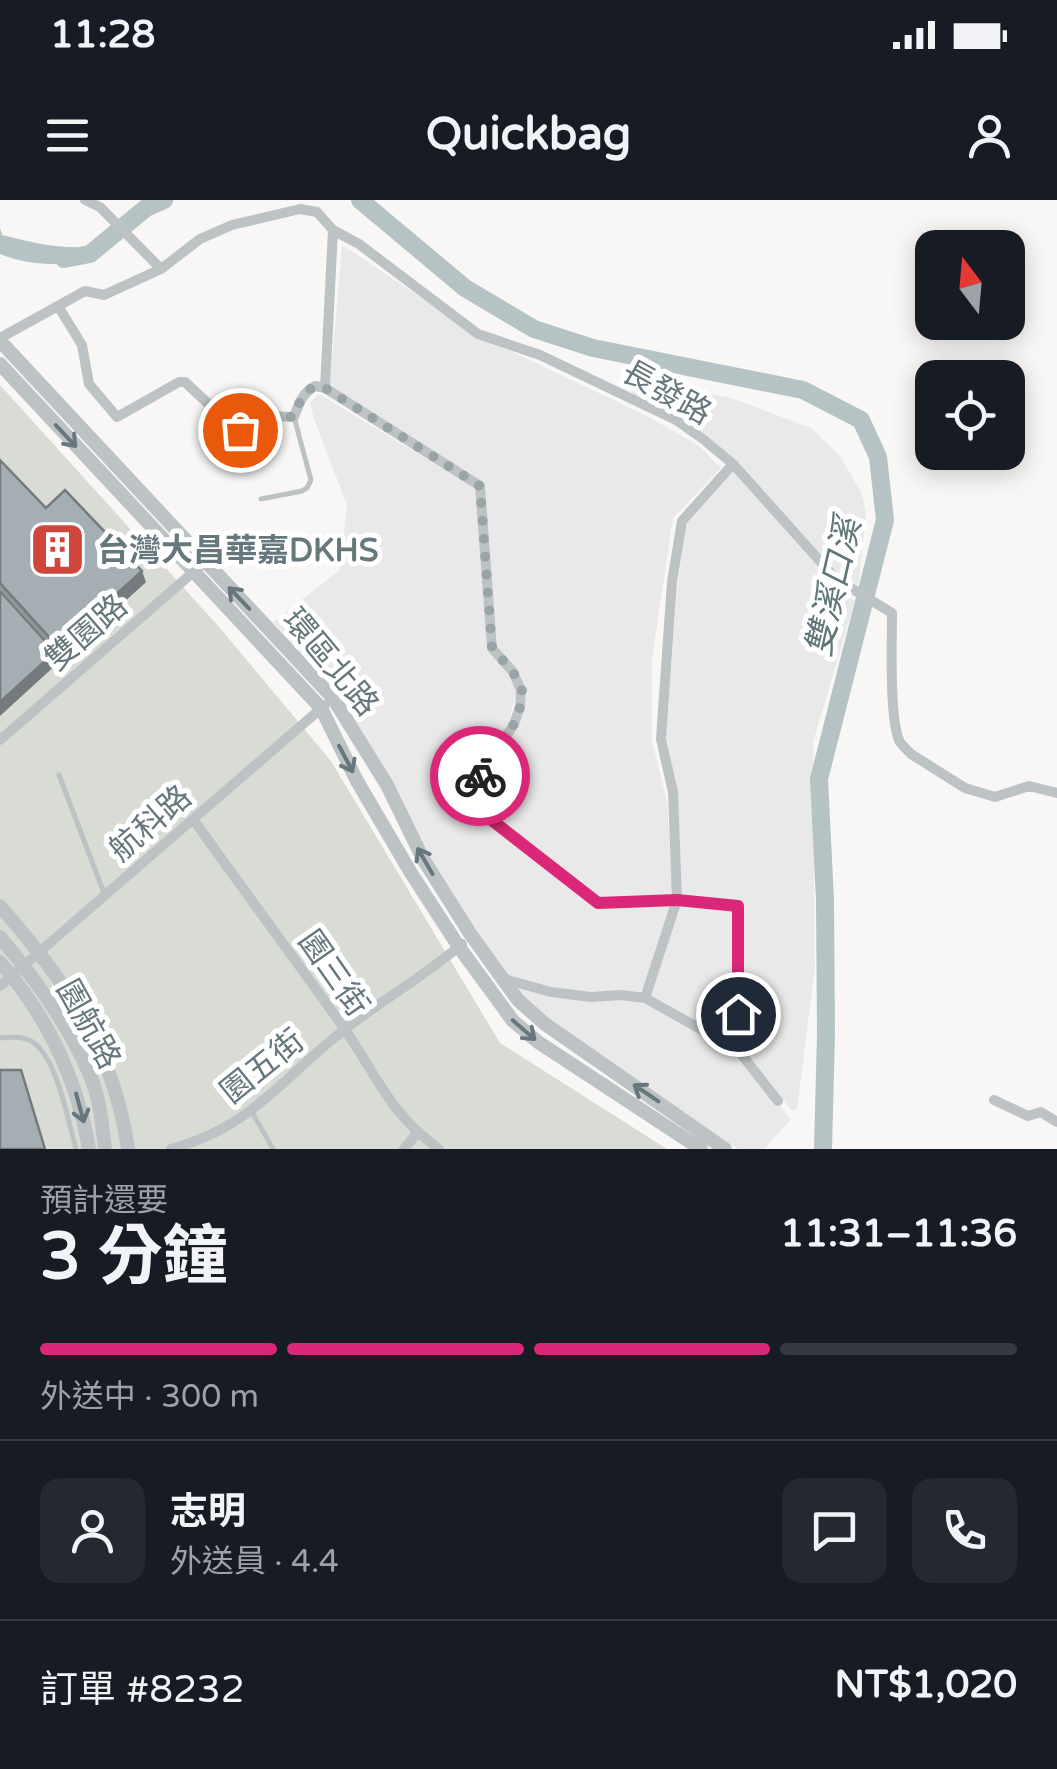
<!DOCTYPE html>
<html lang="zh-TW">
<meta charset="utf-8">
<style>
:root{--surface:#171b24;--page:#242831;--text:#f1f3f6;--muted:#9ea1a6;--line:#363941;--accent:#db2777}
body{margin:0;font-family:"Varela Round","Noto Sans TC",sans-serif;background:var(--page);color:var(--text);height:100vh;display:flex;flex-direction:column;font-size:38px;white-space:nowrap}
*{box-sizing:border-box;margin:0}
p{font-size:32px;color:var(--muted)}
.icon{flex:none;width:55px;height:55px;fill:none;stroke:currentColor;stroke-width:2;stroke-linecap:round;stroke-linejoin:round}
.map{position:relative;height:949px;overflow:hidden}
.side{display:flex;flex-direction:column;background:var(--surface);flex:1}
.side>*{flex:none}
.needle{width:65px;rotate:344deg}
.tools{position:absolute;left:915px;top:30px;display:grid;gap:20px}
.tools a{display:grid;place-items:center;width:110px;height:110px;border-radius:20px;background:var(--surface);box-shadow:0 5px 25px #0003;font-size:50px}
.pin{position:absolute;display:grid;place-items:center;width:85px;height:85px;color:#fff;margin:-42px;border:5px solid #fff;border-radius:50%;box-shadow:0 2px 10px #0007}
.courier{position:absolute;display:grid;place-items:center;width:100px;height:100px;margin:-50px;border:8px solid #db2777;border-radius:50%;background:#fff;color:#222;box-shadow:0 2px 12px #0007}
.summary em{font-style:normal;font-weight:700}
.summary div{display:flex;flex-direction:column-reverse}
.summary{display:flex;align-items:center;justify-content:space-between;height:170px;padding:0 40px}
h1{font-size:65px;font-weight:700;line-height:75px}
.bar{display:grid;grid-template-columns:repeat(4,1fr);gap:15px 10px;align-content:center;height:120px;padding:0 40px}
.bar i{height:12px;border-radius:8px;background:var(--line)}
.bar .current{background:var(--accent)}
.bar p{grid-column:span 4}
.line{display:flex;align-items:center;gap:25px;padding:0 40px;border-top:2px solid var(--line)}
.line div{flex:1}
.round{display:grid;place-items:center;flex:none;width:105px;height:105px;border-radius:20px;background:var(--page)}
.status{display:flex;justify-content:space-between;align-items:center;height:70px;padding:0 50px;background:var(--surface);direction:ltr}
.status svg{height:28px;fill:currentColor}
header{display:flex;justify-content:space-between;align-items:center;height:130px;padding:0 40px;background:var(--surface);font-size:45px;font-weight:700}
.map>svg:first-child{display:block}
.built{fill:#e9e9e9}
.green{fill:#d9dcd5}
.water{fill:#b5c3c4}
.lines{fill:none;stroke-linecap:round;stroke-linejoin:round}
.river{stroke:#b5c3c4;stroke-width:18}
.service{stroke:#bdc3c5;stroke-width:5}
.minor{stroke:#bdc3c5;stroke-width:10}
.tertiary{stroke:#bdc3c5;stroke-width:14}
.wall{fill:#8e9699}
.shaded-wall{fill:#747a7d}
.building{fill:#a5aeb2;stroke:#747a7d;stroke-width:2.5}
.oneway{stroke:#66777d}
.done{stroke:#99a4a7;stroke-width:10;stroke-dasharray:0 18}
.route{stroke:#db2777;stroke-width:12}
.labels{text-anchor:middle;stroke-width:10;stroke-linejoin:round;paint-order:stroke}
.street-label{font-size:32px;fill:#66777d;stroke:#fff}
.poi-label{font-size:32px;font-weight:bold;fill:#66777d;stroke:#fff;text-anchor:start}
.water-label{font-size:35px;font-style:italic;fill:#607678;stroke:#fff}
</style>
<div class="status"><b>11:28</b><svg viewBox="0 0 49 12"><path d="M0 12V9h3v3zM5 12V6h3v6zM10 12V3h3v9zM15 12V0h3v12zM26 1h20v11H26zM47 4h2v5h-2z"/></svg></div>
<header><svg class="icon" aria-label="menu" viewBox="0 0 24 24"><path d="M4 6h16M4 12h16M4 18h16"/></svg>Quickbag<svg class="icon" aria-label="person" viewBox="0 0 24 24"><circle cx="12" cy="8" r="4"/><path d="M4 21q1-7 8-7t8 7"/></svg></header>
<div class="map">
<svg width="1057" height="949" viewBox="0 0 1057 949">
<rect width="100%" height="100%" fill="#f8f7f5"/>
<path class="built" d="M342 45 479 136 649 217 699 246 721 268 673 318 652 459V541L667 602 673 697 600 698 473 599 517 528 527 493 519 472 497 445 483 282 330 186Z
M635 181 732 198 811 228 840 256 862 294 866 313 858 390 841 377 732 258 703 232 633 194 629 189Z
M319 194 475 288 487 445 510 476 516 492 509 523 460 599 597 705 674 703 644 796 552 791 505 776 426 653 380 566 337 490 273 422 340 370 347 305 314 219 310 202Z
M733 271 832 382 855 401 813 542 815 767 797 909 792 911 741 848V702L680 697 677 592 666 536 677 391 686 324Z
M676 701 736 708V846L648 797Z
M513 787 621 795 645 801 737 852 791 919 764 949H738L550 823Z"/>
<path class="green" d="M0 185 220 428 331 561 500 843 667 949H0Z"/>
<path class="water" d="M0 28 2 35C30 42 57 49 86 47L83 61C53 66 28 65 0 54Z"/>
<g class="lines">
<path class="river" d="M360 0 465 88 534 129 593 148 803 190 861 220 878 257 885 320 819 579 825 700 826 834 823 949
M64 59 90 54 146 8 164 0"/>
<path class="service" d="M261 299 302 291 307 288 311 280 294 217
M59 575 104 693
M0 838C10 837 22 836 31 841 57 856 68 921 76 949
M252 912 273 949"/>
<path class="minor" d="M85 0 100 7 161 69
M333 30 325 188 480 286 492 448 513 472 521 490 520 507 514 524 465 600 598 703 677 700 738 706V850
M58 106 82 145 89 184 117 217 179 182H185L233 227 239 230C258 217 272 215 294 217 299 204 302 193 315 186L325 188
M0 138 85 91 104 95 161 69 200 39 232 25 300 9 317 12 333 30 359 44 478 134 540 155 676 220 703 239 733 264 836 379 892 413C892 440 889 522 900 542 902 545 909 552 911 554L965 588 995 597 1029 586 1057 593
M0 540 205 362
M193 619C242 688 292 755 341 824 376 872 387 912 439 949
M504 779 551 792 591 797 621 795 645 798 738 850 778 901
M0 786 325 505
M645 798 677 700 673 592 661 539 672 382 682 321 733 264
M994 900 1028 916 1041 912 1057 922
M171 949C254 927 285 874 349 826 386 798 427 774 462 744
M404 949 417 933"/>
<path class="tertiary" d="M0 141 333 498 387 585 423 659 471 735 518 800 545 824 725 949
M0 164 321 508 357 581 411 673 459 747 513 821 538 842 701 949
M0 706C65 780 114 849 128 949
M0 737C33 776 69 826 89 873 100 897 102 924 105 949
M0 762C47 816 77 878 89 949"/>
</g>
<path class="wall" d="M0 260 46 308 146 382 62 458 0 389Z"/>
<path class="shaded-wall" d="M142 371 146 382 62 458 58 447Z
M55 452 59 462 0 516V502Z"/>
<path class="building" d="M0 260 46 308 65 290 142 371 58 447 0 383Z
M0 391 55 452 0 502Z
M0 870H21L45 949H0Z"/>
<defs><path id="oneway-shaft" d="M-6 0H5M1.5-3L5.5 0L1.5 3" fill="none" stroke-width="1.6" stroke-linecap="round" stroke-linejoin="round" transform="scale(2.5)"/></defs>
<g class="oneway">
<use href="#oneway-shaft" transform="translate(66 236) rotate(47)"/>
<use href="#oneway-shaft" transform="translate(239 398) rotate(-134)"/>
<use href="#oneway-shaft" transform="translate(346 559) rotate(62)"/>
<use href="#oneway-shaft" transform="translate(425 661) rotate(-120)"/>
<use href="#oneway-shaft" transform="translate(524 830) rotate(41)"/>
<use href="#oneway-shaft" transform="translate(646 893) rotate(-146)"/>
<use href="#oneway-shaft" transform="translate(80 908) rotate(75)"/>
</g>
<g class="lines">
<path class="done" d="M240 230C258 217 271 215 294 217 299 203 302 193 315 186L325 188 480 286 492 448 513 472 522 490 520 507 514 524 480 576"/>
<path class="route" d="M480 576 466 600 598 703 677 700 738 706V814"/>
</g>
<defs>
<symbol id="building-square" viewBox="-11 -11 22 22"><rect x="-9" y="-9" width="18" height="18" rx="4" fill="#d1463c" stroke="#fff"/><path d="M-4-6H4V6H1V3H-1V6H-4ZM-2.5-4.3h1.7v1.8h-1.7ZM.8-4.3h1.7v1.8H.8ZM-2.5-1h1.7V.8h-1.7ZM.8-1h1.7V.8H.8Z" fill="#fff"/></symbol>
</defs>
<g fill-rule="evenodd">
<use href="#building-square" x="26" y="318" width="63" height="63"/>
</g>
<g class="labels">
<g class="street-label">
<text transform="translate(667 192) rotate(29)" y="11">長發路</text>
<text transform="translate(86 432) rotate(-41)" y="11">雙園路</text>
<text transform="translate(331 462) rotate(50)" y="11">環區北路</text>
<text transform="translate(150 623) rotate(-41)" y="11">航科路</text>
<text transform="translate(334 773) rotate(55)" y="11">園三街</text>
<text transform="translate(89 824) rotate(61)" y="11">園航路</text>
<text transform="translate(262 866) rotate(-39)" y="11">園五街</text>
</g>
<g class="poi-label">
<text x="97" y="361">台灣大昌華嘉DKHS</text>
</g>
<g class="water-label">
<text transform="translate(833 387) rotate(-77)" y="12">雙溪口溪</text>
</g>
</g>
</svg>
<div class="tools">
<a><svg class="needle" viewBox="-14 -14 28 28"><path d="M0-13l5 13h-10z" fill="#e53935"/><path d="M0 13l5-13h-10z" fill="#9ea1a6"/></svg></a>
<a><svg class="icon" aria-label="locate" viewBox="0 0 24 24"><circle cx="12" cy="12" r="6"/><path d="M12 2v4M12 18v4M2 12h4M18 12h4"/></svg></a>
</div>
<div class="pin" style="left:240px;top:230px;background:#ea580c"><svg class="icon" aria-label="bag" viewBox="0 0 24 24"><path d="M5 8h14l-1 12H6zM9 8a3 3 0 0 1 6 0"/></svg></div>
<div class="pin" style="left:738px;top:814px;background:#1f2937"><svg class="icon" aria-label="home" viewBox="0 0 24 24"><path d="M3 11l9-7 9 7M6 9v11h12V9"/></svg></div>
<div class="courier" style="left:480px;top:576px"><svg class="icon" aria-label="bike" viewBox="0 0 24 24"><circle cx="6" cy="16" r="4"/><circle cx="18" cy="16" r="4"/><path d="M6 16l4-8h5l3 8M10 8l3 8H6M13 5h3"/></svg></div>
</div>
<section class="side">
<div class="summary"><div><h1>3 分鐘</h1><p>預計還要</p></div><em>11:31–11:36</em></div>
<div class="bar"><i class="current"></i><i class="current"></i><i class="current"></i><i></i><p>外送中 · 300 m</p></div>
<div class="line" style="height:180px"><a class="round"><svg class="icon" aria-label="person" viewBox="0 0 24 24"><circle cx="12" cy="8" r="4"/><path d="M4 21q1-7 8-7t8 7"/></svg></a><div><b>志明</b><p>外送員 · 4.4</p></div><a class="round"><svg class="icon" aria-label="chat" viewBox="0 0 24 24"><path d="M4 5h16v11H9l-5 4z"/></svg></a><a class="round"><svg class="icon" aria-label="phone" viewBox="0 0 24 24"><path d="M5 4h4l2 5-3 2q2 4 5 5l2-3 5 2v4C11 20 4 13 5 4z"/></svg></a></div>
<div class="line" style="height:130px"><div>訂單 #8232</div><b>NT$1,020</b></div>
</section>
